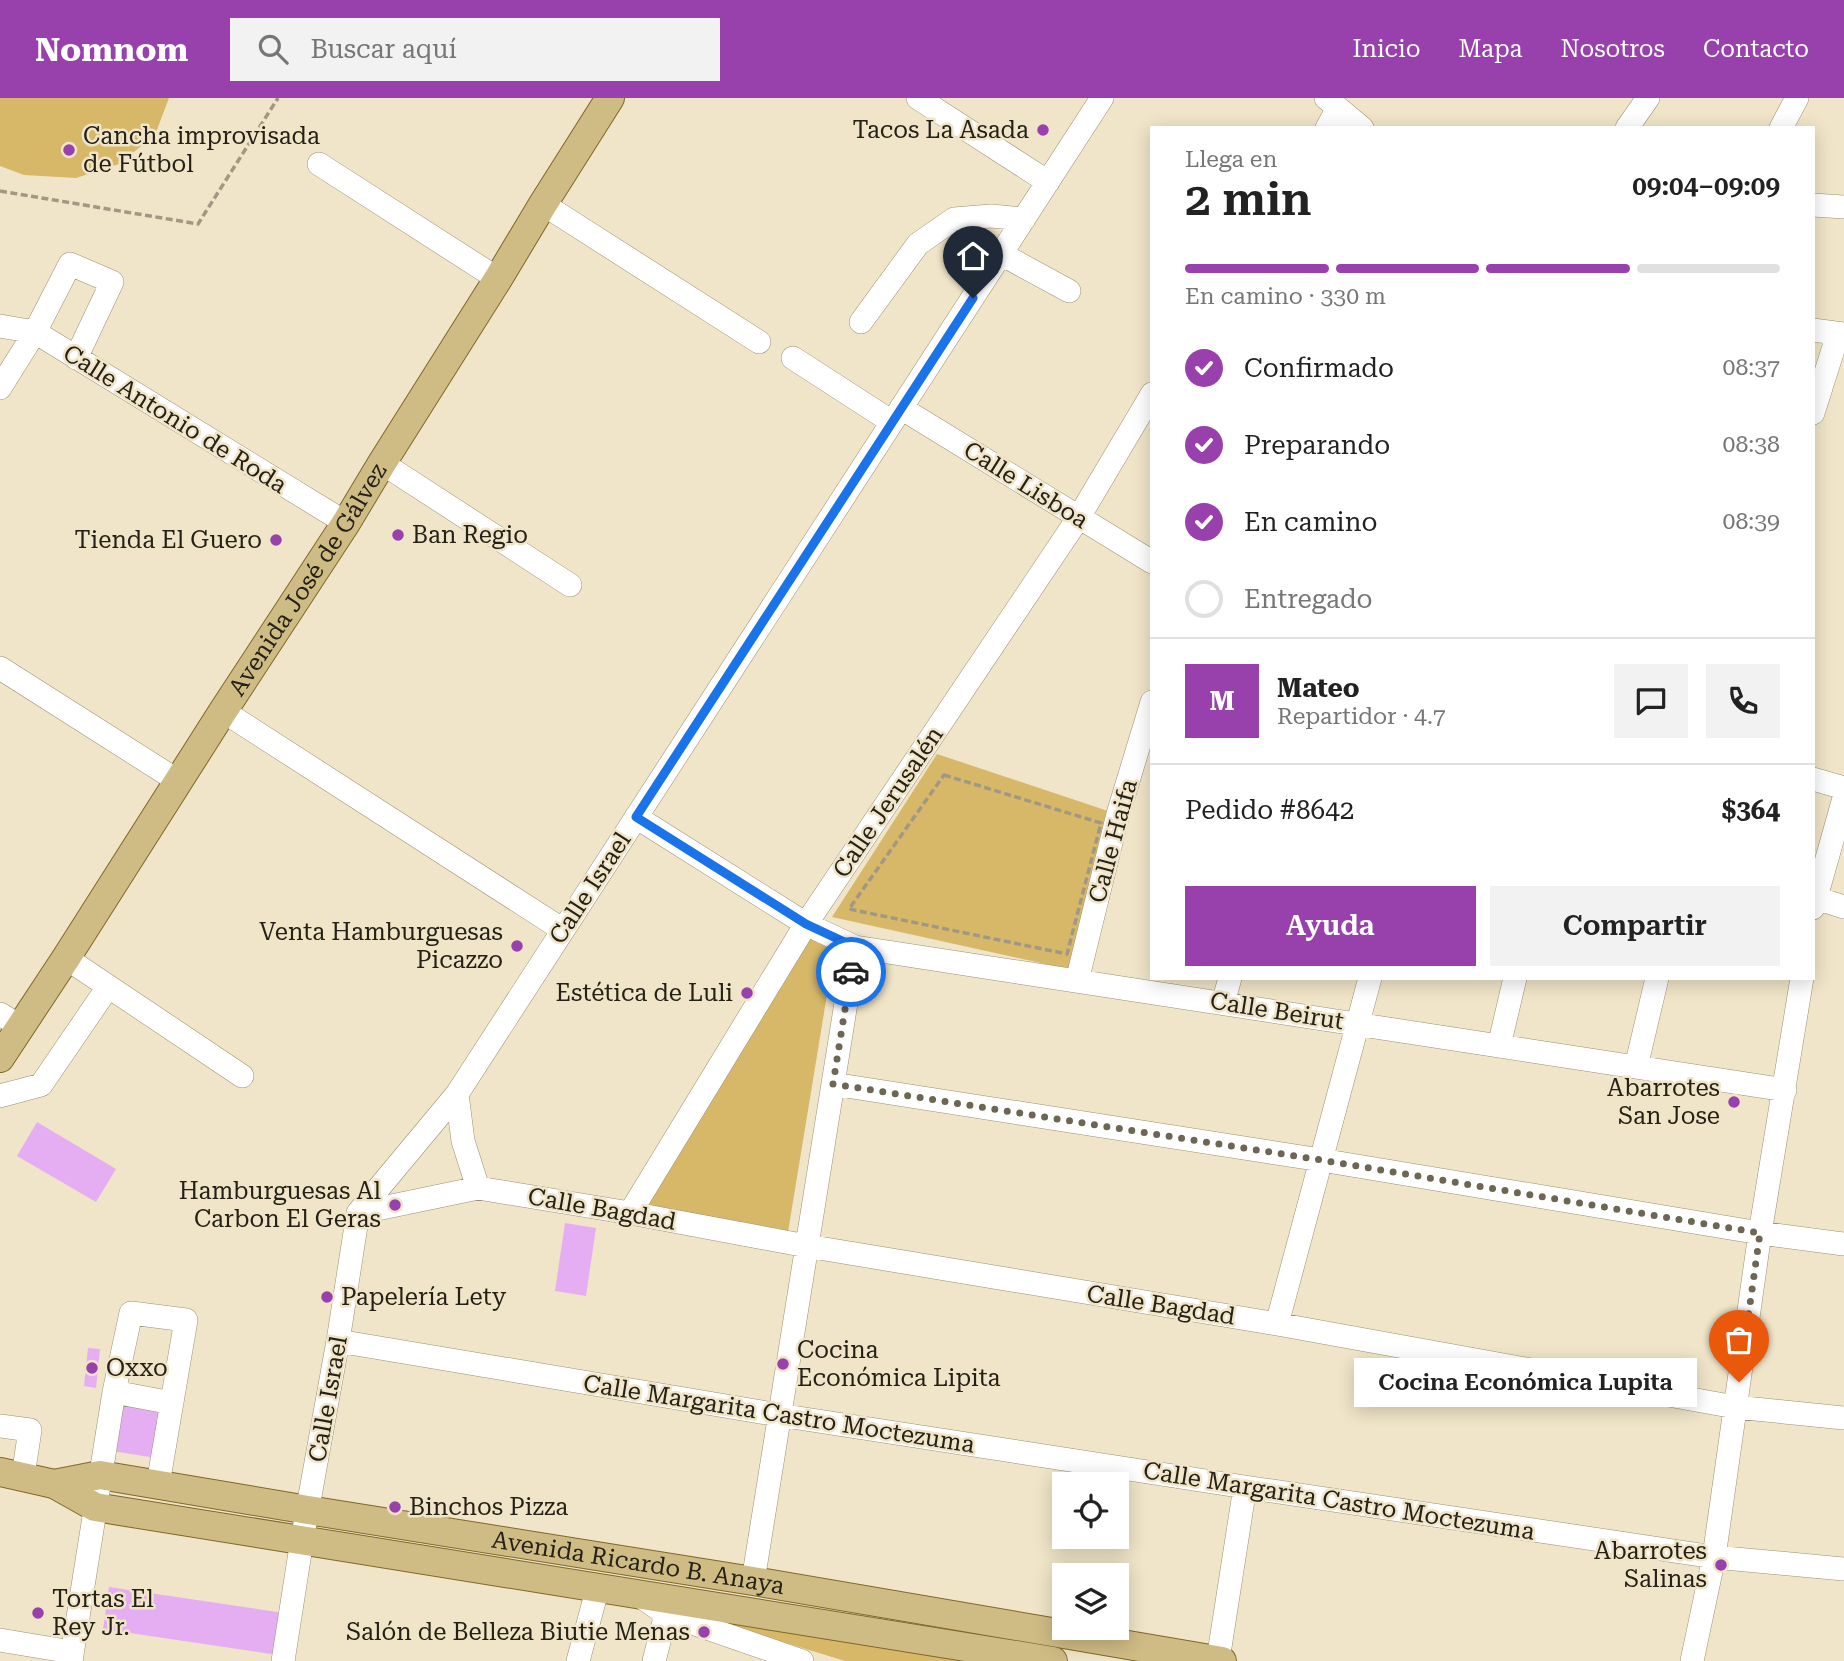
<!DOCTYPE html>
<html lang="es">
<meta charset="utf-8">
<style>
:root{--surface:#fff;--page:#f2f2f2;--text:#222;--muted:#767676;--line:#e0e0e0;--accent:#9840ac}
body{margin:0;font-family:"Roboto Serif",serif;background:var(--page);color:var(--text);height:100vh;display:flex;flex-direction:column;font-size:26px;white-space:nowrap}
*{box-sizing:border-box;margin:0}
p{font-size:23px;color:var(--muted)}
.icon{flex:none;width:38px;height:38px;fill:none;stroke:currentColor;stroke-width:2;stroke-linecap:round;stroke-linejoin:round}
.map{position:relative;flex:1;overflow:hidden}
.drawer{position:absolute;left:1150px;top:28px;width:665px;height:854px;display:flex;flex-direction:column;background:var(--surface);border-radius:0px;box-shadow:0 4px 18px #0003}
.drawer>*{flex:none}
.tools{position:absolute;left:1052px;top:1374px;display:grid;gap:14px}
.tools a{display:grid;place-items:center;width:77px;height:77px;border-radius:0px;background:var(--surface);box-shadow:0 4px 18px #0003;font-size:35px}
.pin{position:absolute;display:grid;place-items:center;width:60px;height:60px;color:#fff;margin:-72px -30px;border-radius:50% 50% 50% 0;rotate:-45deg;box-shadow:0 0 7px #0007}
.pin .icon{rotate:45deg}
.courier{position:absolute;display:grid;place-items:center;width:70px;height:70px;margin:-35px;border:5px solid #1a73e8;border-radius:50%;background:#fff;color:#222;box-shadow:0 2px 9px #0007}
.bubble{position:absolute;height:49px;border-radius:0px;background:var(--surface);box-shadow:0 4px 18px #0003;font-size:23px;font-weight:600;line-height:49px;text-align:center}
.overview em{font-style:normal;font-weight:600}
.overview div{display:flex;flex-direction:column-reverse}
.overview{display:flex;align-items:center;justify-content:space-between;height:119px;padding:0 35px}
h1{font-size:46px;font-weight:600;line-height:52px}
.bar{display:grid;grid-template-columns:repeat(4,1fr);gap:10px 7px;align-content:center;height:84px;padding:0 35px}
.bar i{height:9px;border-radius:5px;background:var(--line)}
.bar .current{background:var(--accent)}
.bar p{grid-column:span 4}
.line{display:flex;align-items:center;gap:18px;padding:0 35px;border-top:2px solid var(--line)}
.line div{flex:1}
.round{display:grid;place-items:center;flex:none;width:74px;height:74px;border-radius:0px;background:var(--page)}
ol{padding:0 35px;list-style:none}
li{display:flex;align-items:center;gap:21px;height:77px}
li p{margin-inline-start:auto}
li .icon{padding:7px;border-radius:50%;background:var(--accent);color:#fff;stroke-width:4}
li:last-child{color:var(--muted)}
li i{width:38px;height:38px;border:4px solid var(--line);border-radius:50%}
.primary-button{display:flex;gap:14px;margin-top:auto;padding:14px 35px}
.primary-button a{flex:1;height:80px;border-radius:0px;background:var(--accent);color:#fff;font-size:28px;font-weight:600;line-height:80px;text-align:center}
.primary-button a+a{background:var(--page);color:var(--text)}
header{display:flex;align-items:center;gap:42px;box-sizing:border-box;height:98px;padding:0 35px;background:var(--accent);color:#fff}
header strong{font-size:33px}
nav{display:flex;gap:38px;margin-inline-start:auto;font-size:24px}
.search{width:490px;height:63px;background:var(--page);display:flex;align-items:center;gap:18px;box-sizing:border-box;padding:0 24px;border-radius:0px;color:var(--muted);font-size:26px}
.map>svg:first-child{display:block}
.green{fill:#d7b869}
.building{fill:#e6aef2}
.lines{fill:none;stroke-linecap:round;stroke-linejoin:round}
.minor-casing{stroke:#9b9076;stroke-width:24}
.major-casing{stroke:#7f6729;stroke-width:30}
.path{stroke:#a19883;stroke-width:3.5;stroke-dasharray:7 3.5;stroke-linecap:butt}
.minor{stroke:#fff;stroke-width:23}
.major{stroke:#cfbb84;stroke-width:28}
.done{stroke:#6d6655;stroke-width:7;stroke-dasharray:0 12.6}
.route{stroke:#1a73e8;stroke-width:9}
.poi-dot{fill:#9840ac;stroke:#f0e5c8;stroke-width:2.5}
.labels{text-anchor:middle;stroke-width:5;stroke-linejoin:round;paint-order:stroke}
.poi-label{font-size:24px;fill:#262117;stroke:#f0e5c8;text-anchor:end}
.street-label{font-size:24px;fill:#262117;stroke:#f0e5c8}
</style>
<header>
<strong>Nomnom</strong>
<div class="search"><svg class="icon" aria-label="search" viewBox="0 0 24 24"><circle cx="10" cy="10" r="6"/><path d="M15 15l6 6"/></svg>Buscar aquí</div>
<nav><a>Inicio</a><a>Mapa</a><a>Nosotros</a><a>Contacto</a></nav>
</header>
<div class="map">
<svg width="1844" height="1563" viewBox="0 0 1844 1563">
<rect width="100%" height="100%" fill="#f0e5c8"/>
<path class="green" d="M0 0H169L155 37 119 66 76 80 24 77 0 68Z
M937 656 1117 716 1077 873 832 819Z
M809 837 834 854 788 1134 646 1110Z
M682 1513 968 1563H845Z"/>
<path class="building" d="M37 1024 116 1071 96 1104 17 1058Z
M565 1125 596 1130 586 1198 555 1193Z
M88 1250 100 1251 96 1290 84 1288Z
M121 1303 164 1311 156 1360 112 1353Z
M109 1489 284 1515 278 1557 103 1531Z"/>
<g class="lines">
<defs>
<path id="minor" d="M918 0 1048 84
M1326 0 1362 30
M1327 30 1338 10
M1627 30 1648 0
M1781 30 1797 0
M319 66 498 181
M543 106 759 244
M1813 107 1844 109
M1001 156 1069 193
M861 224 918 146 954 121 991 118 1024 121
M0 228 35 234 346 425
M1813 232 1844 236
M793 260 892 324
M0 290 35 234 70 166 112 184 76 260
M901 310 1152 464
M1813 315 1838 236
M382 365 570 487
M0 570 178 683
M223 613 563 832
M1813 681 1844 690
M636 719 806 826 855 849 1785 992
M1813 799 1844 809
M1813 810 1844 700
M66 860 242 978
M1077 883 1118 716 1152 604
M1223 905 1230 880
M0 916 21 929
M1499 948 1515 880
M1636 969 1657 880
M833 986 1321 1062 1760 1135 1844 1146
M457 996 463 1043 478 1090
M0 998 41 987 108 889
M358 1115 478 1090 630 1115 807 1148 1277 1226 1735 1309 1844 1320
M630 1115 806 826 1079 419 1152 296
M1277 1226 1370 880
M338 1243 779 1317 1245 1389 1714 1459 1844 1471
M114 1294 172 1305
M0 1328 30 1332 23 1378
M753 1483 855 849
M640 1498 666 1516 802 1563
M0 1542 72 1554
M1218 1562 1245 1389
M71 1563 114 1294 131 1215 186 1222 158 1386
M283 1563 302 1442 338 1243 358 1115 457 996 1102 0
M578 1563 598 1489
M654 1563 666 1516
M1692 1563 1714 1459 1760 1135 1802 880"/>
<g id="major">
<path id="s1" d="M0 960 66 860 223 613 346 425 382 365 498 181 543 106 610 0"/>
<path d="M0 1374 54 1386 95 1409 1053 1563"/>
<path id="s2" d="M54 1386 100 1377 308 1412 753 1483 1222 1563"/>
</g>
</defs>
<use href="#minor" class="minor-casing"/>
<use href="#major" class="major-casing"/>
<path class="path" d="M0 93 198 126 278 0
M944 677 1101 725 1067 856 849 811Z"/>
<use href="#minor" class="minor"/>
<use href="#major" class="major"/>
</g>
<g class="lines">
<path class="done" d="M851 874 833 986 1321 1062 1760 1135 1739 1284"/>
<path class="route" d="M851 874 855 849 806 826 636 719 973 200"/>
</g>
<g class="poi-dot">
<circle cx="1043" cy="32" r="7"/>
<circle cx="69" cy="52" r="7"/>
<circle cx="398" cy="437" r="7"/>
<circle cx="276" cy="442" r="7"/>
<circle cx="517" cy="848" r="7"/>
<circle cx="747" cy="895" r="7"/>
<circle cx="1734" cy="1004" r="7"/>
<circle cx="395" cy="1107" r="7"/>
<circle cx="327" cy="1199" r="7"/>
<circle cx="783" cy="1266" r="7"/>
<circle cx="92" cy="1270" r="7"/>
<circle cx="395" cy="1409" r="7"/>
<circle cx="1721" cy="1467" r="7"/>
<circle cx="38" cy="1515" r="7"/>
<circle cx="704" cy="1534" r="7"/>
</g>
<g class="labels">
<g class="poi-label">
<text x="1029" y="40">Tacos La Asada</text>
<text x="83" y="46" text-anchor="start">Cancha improvisada<tspan x="83" dy="28">de Fútbol</tspan></text>
<text x="412" y="445" text-anchor="start">Ban Regio</text>
<text x="262" y="450">Tienda El Guero</text>
<text x="503" y="842">Venta Hamburguesas<tspan x="503" dy="28">Picazzo</tspan></text>
<text x="733" y="903">Estética de Luli</text>
<text x="1720" y="998">Abarrotes<tspan x="1720" dy="28">San Jose</tspan></text>
<text x="381" y="1101">Hamburguesas Al<tspan x="381" dy="28">Carbon El Geras</tspan></text>
<text x="341" y="1207" text-anchor="start">Papelería Lety</text>
<text x="797" y="1260" text-anchor="start">Cocina<tspan x="797" dy="28">Económica Lipita</tspan></text>
<text x="106" y="1278" text-anchor="start">Oxxo</text>
<text x="409" y="1417" text-anchor="start">Binchos Pizza</text>
<text x="1707" y="1461">Abarrotes<tspan x="1707" dy="28">Salinas</tspan></text>
<text x="52" y="1509" text-anchor="start">Tortas El<tspan x="52" dy="28">Rey Jr.</tspan></text>
<text x="690" y="1542">Salón de Belleza Biutie Menas</text>
</g>
<g class="street-label">
<text transform="translate(175 321) rotate(32)" y="8">Calle Antonio de Roda</text>
<text transform="translate(1026 387) rotate(32)" y="8">Calle Lisboa</text>
<text dy="8" stroke="none"><textPath href="#s1" startOffset="569">Avenida José de Gálvez</textPath></text>
<text transform="translate(888 704) rotate(-56)" y="8">Calle Jerusalén</text>
<text transform="translate(1113 743) rotate(-75)" y="8">Calle Haifa</text>
<text transform="translate(590 790) rotate(-57)" y="8">Calle Israel</text>
<text transform="translate(1277 913) rotate(9)" y="8">Calle Beirut</text>
<text transform="translate(602 1111) rotate(10)" y="8">Calle Bagdad</text>
<text transform="translate(1161 1207) rotate(9)" y="8">Calle Bagdad</text>
<text transform="translate(328 1301) rotate(-80)" y="8">Calle Israel</text>
<text transform="translate(779 1316) rotate(9)" y="8">Calle Margarita Castro Moctezuma</text>
<text transform="translate(1339 1403) rotate(9)" y="8">Calle Margarita Castro Moctezuma</text>
<text dy="8" stroke="none"><textPath href="#s2" startOffset="592">Avenida Ricardo B. Anaya</textPath></text>
</g>
</g>
</svg>
<div class="tools">
<a><svg class="icon" aria-label="locate" viewBox="0 0 24 24"><circle cx="12" cy="12" r="6"/><path d="M12 2v4M12 18v4M2 12h4M18 12h4"/></svg></a>
<a><svg class="icon" aria-label="layers" viewBox="0 0 24 24"><path d="M12 4l9 5-9 5-9-5zM3 14l9 5 9-5"/></svg></a>
</div>
<div class="pin" style="left:1739px;top:1284px;background:#ea580c"><svg class="icon" aria-label="bag" viewBox="0 0 24 24"><path d="M5 8h14l-1 12H6zM9 8a3 3 0 0 1 6 0"/></svg></div>
<div class="pin" style="left:973px;top:200px;background:#1f2937"><svg class="icon" aria-label="home" viewBox="0 0 24 24"><path d="M3 11l9-7 9 7M6 9v11h12V9"/></svg></div>
<div class="courier" style="left:851px;top:874px"><svg class="icon" aria-label="car" viewBox="0 0 24 24"><path d="M5 17H2v-5l4-1 3-4h7l3 4 3 1v5h-3M9 17h6M6 11h13"/><circle cx="7" cy="17" r="2"/><circle cx="17" cy="17" r="2"/></svg></div>
<div class="bubble" style="left:1354px;top:1260px;width:343px">Cocina Económica Lupita</div>
<section class="drawer">
<div class="overview"><div><h1>2 min</h1><p>Llega en</p></div><em>09:04–09:09</em></div>
<div class="bar"><i class="current"></i><i class="current"></i><i class="current"></i><i></i><p>En camino · 330 m</p></div>
<ol>
<li><svg class="icon" aria-label="check" viewBox="0 0 24 24"><path d="M5 12l5 5 9-10"/></svg>Confirmado<p>08:37</p></li>
<li><svg class="icon" aria-label="check" viewBox="0 0 24 24"><path d="M5 12l5 5 9-10"/></svg>Preparando<p>08:38</p></li>
<li><svg class="icon" aria-label="check" viewBox="0 0 24 24"><path d="M5 12l5 5 9-10"/></svg>En camino<p>08:39</p></li>
<li><i></i>Entregado</li>
</ol>
<div class="line" style="height:126px"><b class="round" style="background:var(--accent);color:#fff">M</b><div><b>Mateo</b><p>Repartidor · 4.7</p></div><a class="round"><svg class="icon" aria-label="chat" viewBox="0 0 24 24"><path d="M4 5h16v11H9l-5 4z"/></svg></a><a class="round"><svg class="icon" aria-label="phone" viewBox="0 0 24 24"><path d="M5 4h4l2 5-3 2q2 4 5 5l2-3 5 2v4C11 20 4 13 5 4z"/></svg></a></div>
<div class="line" style="height:91px"><div>Pedido #8642</div><b>$364</b></div>
<div class="primary-button"><a>Ayuda</a><a>Compartir</a></div>
</section>
</div>
